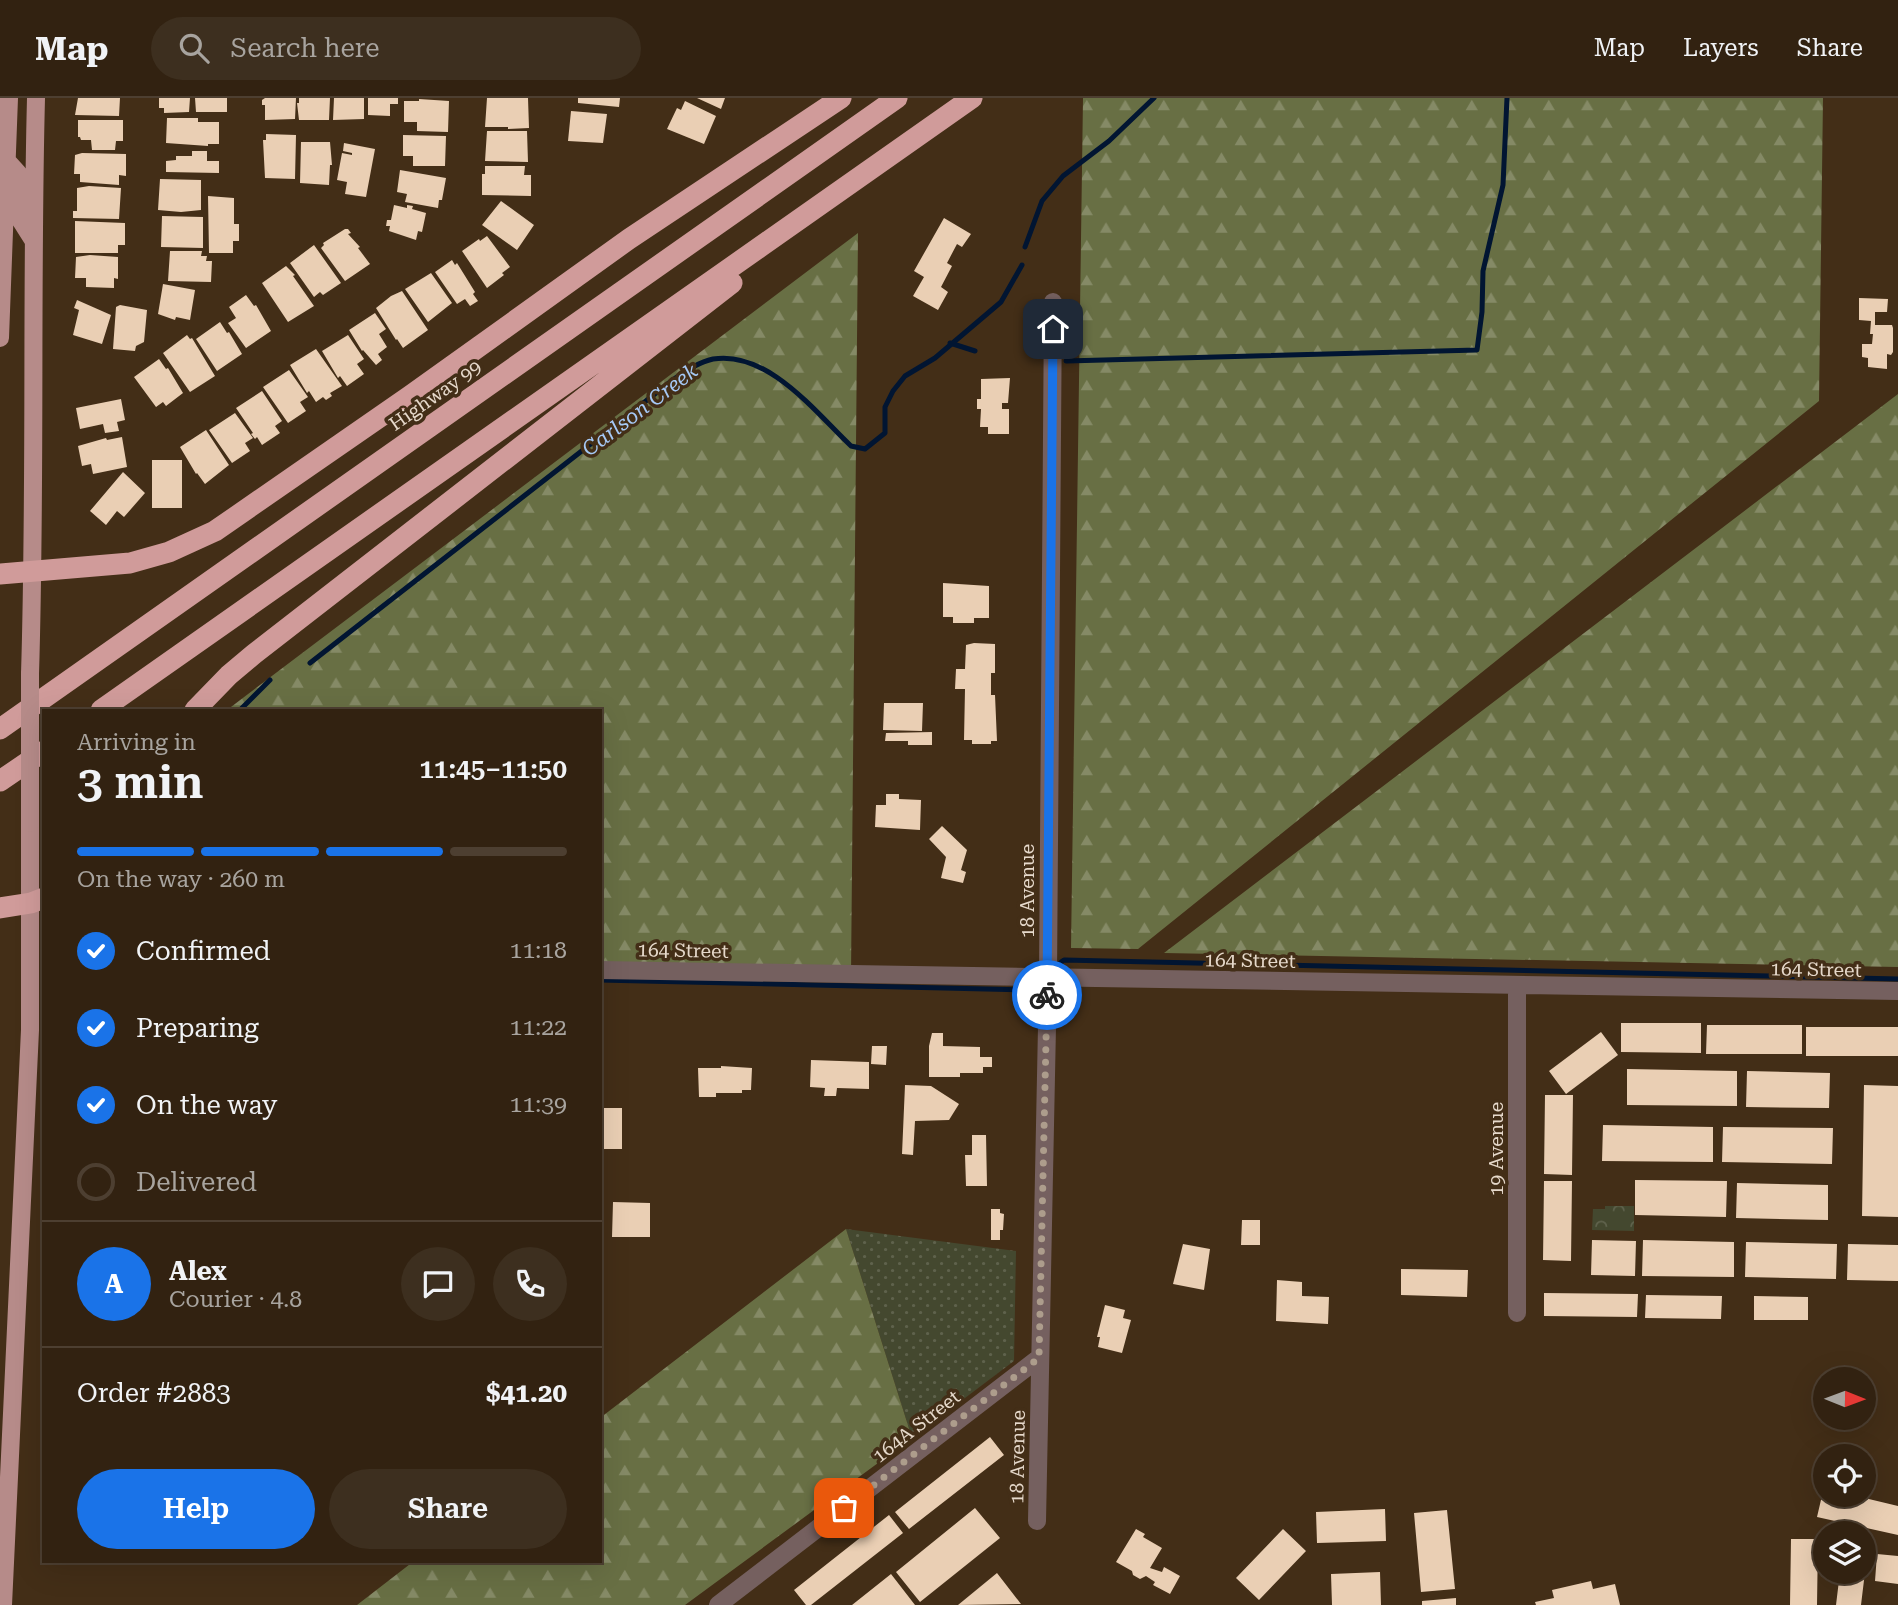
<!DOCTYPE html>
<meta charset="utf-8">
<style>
:root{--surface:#322211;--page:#3d2f1f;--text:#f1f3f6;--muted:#a8a49f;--line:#4d3f31;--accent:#1a73e8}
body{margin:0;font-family:"Roboto Serif",serif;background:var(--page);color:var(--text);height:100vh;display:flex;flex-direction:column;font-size:26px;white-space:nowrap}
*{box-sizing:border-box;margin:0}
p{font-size:23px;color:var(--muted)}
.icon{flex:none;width:38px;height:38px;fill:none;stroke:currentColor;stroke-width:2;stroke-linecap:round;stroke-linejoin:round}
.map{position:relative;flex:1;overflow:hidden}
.drawer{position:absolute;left:42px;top:611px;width:560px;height:854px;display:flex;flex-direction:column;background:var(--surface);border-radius:0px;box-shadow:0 7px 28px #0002,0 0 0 2px var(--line)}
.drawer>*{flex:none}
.needle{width:46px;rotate:91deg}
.buttons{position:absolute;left:1813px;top:1269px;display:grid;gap:14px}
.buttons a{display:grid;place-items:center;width:63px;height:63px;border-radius:50%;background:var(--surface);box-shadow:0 7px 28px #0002,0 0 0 2px var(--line);font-size:35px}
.pin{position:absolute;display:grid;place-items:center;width:60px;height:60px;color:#fff;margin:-30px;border-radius:14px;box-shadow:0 4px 10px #0006}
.courier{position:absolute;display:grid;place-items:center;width:70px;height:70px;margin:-35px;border:5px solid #1a73e8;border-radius:50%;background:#fff;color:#222;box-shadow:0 2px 9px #0007}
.overview em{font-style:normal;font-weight:600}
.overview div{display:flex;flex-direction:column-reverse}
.overview{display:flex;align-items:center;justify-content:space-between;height:119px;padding:0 35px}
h1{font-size:46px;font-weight:600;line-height:52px}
.bar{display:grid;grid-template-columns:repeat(4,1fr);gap:10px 7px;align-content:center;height:84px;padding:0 35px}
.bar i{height:9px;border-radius:5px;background:var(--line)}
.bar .on{background:var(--accent)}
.bar p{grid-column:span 4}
.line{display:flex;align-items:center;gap:18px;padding:0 35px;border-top:2px solid var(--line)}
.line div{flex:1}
.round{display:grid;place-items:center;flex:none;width:74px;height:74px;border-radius:37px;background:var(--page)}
ol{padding:0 35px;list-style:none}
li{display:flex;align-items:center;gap:21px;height:77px}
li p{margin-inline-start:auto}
li .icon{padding:7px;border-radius:50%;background:var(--accent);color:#fff;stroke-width:4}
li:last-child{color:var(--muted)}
li i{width:38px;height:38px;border:4px solid var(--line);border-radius:50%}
.button{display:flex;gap:14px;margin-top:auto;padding:14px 35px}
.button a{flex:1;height:80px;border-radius:42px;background:var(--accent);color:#fff;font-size:28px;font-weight:600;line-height:80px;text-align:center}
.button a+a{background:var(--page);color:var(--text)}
header{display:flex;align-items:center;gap:42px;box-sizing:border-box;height:98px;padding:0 35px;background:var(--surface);border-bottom:2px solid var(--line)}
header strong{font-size:33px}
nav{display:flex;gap:38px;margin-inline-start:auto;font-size:24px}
.search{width:490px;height:63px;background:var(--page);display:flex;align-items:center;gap:18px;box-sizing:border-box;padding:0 24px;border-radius:38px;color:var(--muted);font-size:26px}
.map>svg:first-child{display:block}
.grass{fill:url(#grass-dots)}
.forest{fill:url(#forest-firs)}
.park{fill:url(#park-crowns)}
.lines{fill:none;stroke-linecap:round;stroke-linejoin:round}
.stream{stroke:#011532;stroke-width:5}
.building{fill:#eacfb4}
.minor{stroke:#75605f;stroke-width:18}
.major{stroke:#b68b89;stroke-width:18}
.highway{stroke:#d09b9a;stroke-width:21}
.major-bridge{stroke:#b68b89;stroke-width:18}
.done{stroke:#ad9d8c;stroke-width:7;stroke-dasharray:0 12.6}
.route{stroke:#1a73e8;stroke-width:9}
.labels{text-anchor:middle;stroke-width:7;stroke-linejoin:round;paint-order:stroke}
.street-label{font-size:19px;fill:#e6d9cb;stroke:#432e17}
.water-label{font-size:21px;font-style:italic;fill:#a6c9f6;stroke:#432e17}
</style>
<header>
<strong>Map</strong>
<div class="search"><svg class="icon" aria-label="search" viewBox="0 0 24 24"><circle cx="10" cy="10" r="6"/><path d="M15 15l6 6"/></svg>Search here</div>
<nav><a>Map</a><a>Layers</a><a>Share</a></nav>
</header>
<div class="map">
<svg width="1898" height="1507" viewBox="0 0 1898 1507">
<defs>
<pattern id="grass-dots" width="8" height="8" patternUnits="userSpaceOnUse" patternTransform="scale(1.75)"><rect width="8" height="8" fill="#44482f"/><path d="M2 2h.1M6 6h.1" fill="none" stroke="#5f624c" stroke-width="1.8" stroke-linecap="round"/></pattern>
<pattern id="forest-firs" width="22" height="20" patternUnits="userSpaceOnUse" patternTransform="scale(1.75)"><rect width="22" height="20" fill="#686f44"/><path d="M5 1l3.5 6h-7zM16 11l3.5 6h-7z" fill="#858a66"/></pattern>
<pattern id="park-crowns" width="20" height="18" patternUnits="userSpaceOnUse" patternTransform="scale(1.75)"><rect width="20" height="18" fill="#44482f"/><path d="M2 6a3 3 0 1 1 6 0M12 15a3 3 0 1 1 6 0" fill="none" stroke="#5f624c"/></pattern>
</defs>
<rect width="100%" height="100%" fill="#432e17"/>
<path class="grass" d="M846 1131 1016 1153 1014 1263 912 1340Z"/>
<path class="forest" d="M1083 0H1823L1819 303 1138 851 1071 850Z
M858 135 851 877 600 866V612H227Z
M1898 296V869L1164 855Z
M846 1131 912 1340 685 1507H357L414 1463H600V1320Z"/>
<path class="park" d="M1605 1108H1634V1133L1592 1132 1593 1111H1605Z"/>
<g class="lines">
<path class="stream" d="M1025 149 1042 103 1063 78 1109 43 1154 0
M950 245 975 253
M1066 263 1477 252 1482 214 1483 173 1503 87 1507 0
M310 565 674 281C686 273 699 264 713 261 768 252 816 315 851 348L865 351 885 335V309L893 293 905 278 935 260 1001 204 1022 167
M240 612 270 582
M1061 864 1064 862 1898 881
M600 882 1025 892 1034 884"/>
</g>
<path class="building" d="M78 0H120L119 18 75 17Z
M159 0H190L189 14 164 15V10H159Z
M195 0H227V14H196Z
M265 0H296L295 21 265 22V7H262V2Z
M299 0H330L329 22H299L297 5H299Z
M334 0H364V21L333 22Z
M368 0H398V6H390V18L368 17Z
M487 0H528L529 30 508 31V29H485Z
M578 0H620L619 9 578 5Z
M697 0H725L721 11Z
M419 1 449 3 448 34 417 33V24H404V3H419Z
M685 3 716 18 704 46 667 31 677 10 681 12Z
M571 13 607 16 603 45 568 43Z
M167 20H198V24H219V46H208V48L166 45Z
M78 22H123V43H116L115 52H92L91 42H81L80 39H78Z
M487 33H527L528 64 485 63Z
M266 36 296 37 295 81 265 80 263 42H266Z
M403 37 446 38 445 68H413V58H403Z
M301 44H330L332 67H330L329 87 300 85Z
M344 45 375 51 366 99 345 96 347 84 337 82 342 55 352 57V55L343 53Z
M192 53H207V63H219V75L166 74V63L176 62V58H192Z
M82 55 126 56V78L119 77V87L80 84V76H74L75 57Z
M485 68H525L524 77H531V98L482 97V76H485Z
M400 72 446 80 442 102H439L438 110 405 104 407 96 397 94Z
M160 81 201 82V112L181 114 158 112Z
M89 88 121 90 119 121 73 120V113H77V90Z
M208 98 234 100V126H239V143H233V155H209Z
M501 103 534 127 517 152 482 127Z
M394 107 407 110V107L413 108 412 111 426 115 422 134 418 133 416 142 389 133 390 128H386L387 122H391Z
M162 118 203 119V150L161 149Z
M944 120 971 136 962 149 957 146 947 165 952 168 941 189 948 194 938 212 913 198 924 179 914 173Z
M75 123 125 125V147H118V155H75Z
M345 131H348L351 135 348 136 360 149 358 150 370 166 345 183 321 150 324 147 323 145Z
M487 138 510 169 502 175 504 177 487 190 462 153 479 141 480 143Z
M314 147 341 185 323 197 320 194 314 199 290 165Z
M170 153H202L201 158H207L206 163H212L211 184 168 183Z
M90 157 118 159V181L114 180V190L86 189V180H75L76 159Z
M452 162 455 167 457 165 475 194 473 196 478 203 470 208 465 201 457 206 435 174Z
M286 168 295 177 293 178 314 208 288 224 262 185Z
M431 175 452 205 428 224 405 191Z
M163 186 195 192 190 222 176 219 175 222 158 216Z
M402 193 428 232 403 250 397 241 396 242 376 210 391 198Z
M246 197 254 208 256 207 271 233 246 250 228 225 236 220 229 209Z
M1859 200 1888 201 1887 214H1875V227H1892L1893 230V254L1891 257 1887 256V271L1868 269V260L1862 259V246H1872L1873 236H1870L1871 223 1859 222Z
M77 202 111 217 102 246 73 237 79 212 74 210Z
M120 207 147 212 144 244 136 248 135 253 113 251 116 209Z
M375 215 386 231 379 236 387 249 378 256 382 262 376 267 363 252 362 253 349 232Z
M220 224 227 235 229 234 242 256 217 273 196 241Z
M187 237 190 241 192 240 215 278 190 294 163 255Z
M348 237 364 261 357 266 364 276 347 288 340 278 338 280 322 253Z
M316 251 342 288 330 295 332 298 326 302 323 299 316 304 309 293 307 295 290 267Z
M159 261 166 271 168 270 183 295 166 308 163 304 156 309 134 279Z
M289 272 308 299 300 304 306 313 288 325 263 289Z
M1010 280 1008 305H1002V311H1009V336H988V329H980L981 311H977V301H981V281Z
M262 293 282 323 275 328 280 335 262 347 257 339 255 341 251 336 253 335 236 310Z
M121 301 125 322 117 324 119 333 105 335 103 326 80 331 76 310Z
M235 315 253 340 245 345 250 353 232 365 209 332Z
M206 332 229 367 205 386 197 375 196 376 180 349Z
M122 339 127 369 93 376 91 366 82 368 78 348 106 340 107 342Z
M152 362H182V410H152Z
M123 374 145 395 124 419 117 413 106 427 90 413Z
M943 485 989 488V520H974V525H953V519H943Z
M974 545 995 546V575H991V597H995L997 643H991V646H972V642H964L965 591H955L956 571H965L966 547Z
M884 605H923L922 633 883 632Z
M932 634V647H908V643H885L886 635Z
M886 696H899V701L921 702 920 732 875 729 876 707H886Z
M942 728 967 752 961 772 966 774 963 785 941 780 946 759 929 741Z
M1621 925H1701V955L1621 954Z
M1707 927H1802V956H1706Z
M1806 929H1898V958H1806Z
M1601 934 1618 957 1566 996 1549 973Z
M932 935H943V948L980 949V959H992V969H983V975H960V979H929V948Z
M872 948H887L886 967 871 966Z
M811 962 869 964V991L837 990 836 998H824L825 990 810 989Z
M721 968 752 970 751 992H742V995H716V999H699L698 970H721Z
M1627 971 1737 973V1008L1627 1007Z
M1747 973 1830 975 1829 1010 1746 1009Z
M905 987 931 988 959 1006 949 1022 915 1023 913 1057 902 1056Z
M1864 987 1898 988V1119L1862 1118Z
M1545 997H1573L1572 1077 1544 1076Z
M600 1010H622V1051H600Z
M1603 1027 1713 1029V1064L1602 1063Z
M1723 1029 1833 1030 1832 1066 1722 1064Z
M972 1037H986L987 1088H966L965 1057H972Z
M1635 1082 1727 1083 1726 1119 1635 1117Z
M1544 1083H1572L1571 1163 1543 1162Z
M1737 1085 1828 1087V1122L1736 1120Z
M613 1104 650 1105V1139H612Z
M991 1111H1000V1115L1004 1116 1003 1132H1000V1142H991Z
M1242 1122H1260V1147H1241Z
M1592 1142 1636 1143 1635 1178 1591 1177Z
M1643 1142 1734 1144V1179L1642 1178Z
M1746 1144 1837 1146 1836 1181 1745 1179Z
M1183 1146 1210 1151 1204 1192 1173 1186Z
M1848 1146 1898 1147V1183L1847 1182Z
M1401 1171 1468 1172 1467 1199 1401 1197Z
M1277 1182 1302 1184V1198L1329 1199 1328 1226 1276 1223Z
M1544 1195 1638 1196 1637 1219 1544 1218Z
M1646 1197 1722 1198 1721 1221 1645 1220Z
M1754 1198 1808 1199V1222H1754Z
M1105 1207 1125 1212 1123 1220 1131 1222 1122 1255 1098 1249 1100 1239H1097Z
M990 1339 1004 1357 909 1431 895 1414Z
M1824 1389 1825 1396H1848L1898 1408V1437L1817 1419Z
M975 1410 1000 1440 920 1504 896 1474Z
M1385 1411 1386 1443 1317 1445 1316 1414Z
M1447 1412 1455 1491 1421 1494 1414 1415Z
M889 1417 903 1435 811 1507H806L794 1492Z
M1136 1431 1145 1436 1143 1439 1162 1450 1150 1470 1162 1474 1164 1469 1180 1478 1170 1496 1153 1487 1155 1484 1146 1478 1140 1481 1133 1477 1132 1473 1116 1464Z
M1283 1431 1306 1453 1259 1502 1236 1480Z
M1791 1441H1818L1817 1507H1790Z
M1877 1456 1898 1458V1486L1875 1483Z
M1380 1474 1381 1507H1332L1331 1476Z
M1840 1474H1865L1861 1507H1836Z
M997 1475 1021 1506 958 1507Z
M891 1476 915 1507H852Z
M1591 1483 1593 1491 1615 1486 1620 1507H1536L1535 1504 1554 1500 1552 1492Z
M1456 1500V1507H1422V1503Z"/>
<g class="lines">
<path class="minor" d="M600 872 1898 893
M1517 1215V888
M1037 1423 1048 879 1053 204
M718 1507 1039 1260"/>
<path class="major" d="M8 64 18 75 21 123 33 142
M0 240 9 0
M30 576C36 384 31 192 36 0
M3 1507 30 932V725"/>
<path class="highway" d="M0 476 130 465 169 454 215 433 410 298 629 141 841 0
M101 612 972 0
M195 612 229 577 254 556 732 185
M0 631 897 0
M0 683 44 653
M0 810 31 805 44 800"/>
<path class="major-bridge" d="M30 576V725"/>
</g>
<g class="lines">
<path class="done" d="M844 1410 1039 1260 1047 897"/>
<path class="route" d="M1047 897 1053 231"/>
</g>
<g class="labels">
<g class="street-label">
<text transform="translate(435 297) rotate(-35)" y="7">Highway 99</text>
<text transform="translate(1027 793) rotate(-90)" y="7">18 Avenue</text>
<text transform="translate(683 852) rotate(1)" y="7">164 Street</text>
<text transform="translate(1250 862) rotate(1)" y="7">164 Street</text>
<text transform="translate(1816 871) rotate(1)" y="7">164 Street</text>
<text transform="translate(1496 1051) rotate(-90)" y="7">19 Avenue</text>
<text transform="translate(916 1328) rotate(-38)" y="7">164A Street</text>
<text transform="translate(1017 1359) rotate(-89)" y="7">18 Avenue</text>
</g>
<g class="water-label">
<text transform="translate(640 312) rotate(-37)" y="7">Carlson Creek</text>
</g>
</g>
</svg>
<div class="buttons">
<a><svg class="needle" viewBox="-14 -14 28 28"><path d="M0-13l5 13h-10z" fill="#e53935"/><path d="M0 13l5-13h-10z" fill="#a8a49f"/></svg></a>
<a><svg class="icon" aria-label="locate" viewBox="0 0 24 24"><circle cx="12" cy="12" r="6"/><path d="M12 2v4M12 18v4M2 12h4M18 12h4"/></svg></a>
<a><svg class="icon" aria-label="layers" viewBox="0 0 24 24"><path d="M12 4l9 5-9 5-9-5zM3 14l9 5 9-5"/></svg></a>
</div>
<div class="pin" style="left:844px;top:1410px;background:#ea580c"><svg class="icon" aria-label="bag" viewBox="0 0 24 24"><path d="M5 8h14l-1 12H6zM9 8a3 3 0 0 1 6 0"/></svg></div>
<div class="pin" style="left:1053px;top:231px;background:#1f2937"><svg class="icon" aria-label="home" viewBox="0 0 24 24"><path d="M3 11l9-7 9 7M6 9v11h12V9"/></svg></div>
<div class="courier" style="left:1047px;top:897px"><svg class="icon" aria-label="bike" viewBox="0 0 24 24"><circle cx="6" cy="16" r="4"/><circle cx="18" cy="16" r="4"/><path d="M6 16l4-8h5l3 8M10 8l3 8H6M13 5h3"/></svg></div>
<section class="drawer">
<div class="overview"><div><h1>3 min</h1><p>Arriving in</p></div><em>11:45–11:50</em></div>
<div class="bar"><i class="on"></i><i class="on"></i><i class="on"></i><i></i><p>On the way · 260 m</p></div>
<ol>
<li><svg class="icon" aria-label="check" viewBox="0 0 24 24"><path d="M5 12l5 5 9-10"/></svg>Confirmed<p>11:18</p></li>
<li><svg class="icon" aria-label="check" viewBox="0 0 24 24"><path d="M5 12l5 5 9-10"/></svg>Preparing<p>11:22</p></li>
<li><svg class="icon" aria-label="check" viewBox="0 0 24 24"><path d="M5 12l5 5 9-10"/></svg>On the way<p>11:39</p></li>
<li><i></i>Delivered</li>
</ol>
<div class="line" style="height:126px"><b class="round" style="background:var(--accent);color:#fff">A</b><div><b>Alex</b><p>Courier · 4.8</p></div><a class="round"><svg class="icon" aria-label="chat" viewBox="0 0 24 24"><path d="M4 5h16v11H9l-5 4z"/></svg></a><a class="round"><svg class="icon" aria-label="phone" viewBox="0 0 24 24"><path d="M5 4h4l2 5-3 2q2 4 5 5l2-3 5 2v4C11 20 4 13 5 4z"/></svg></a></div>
<div class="line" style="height:91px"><div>Order #2883</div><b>$41.20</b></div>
<div class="button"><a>Help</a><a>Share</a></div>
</section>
</div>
